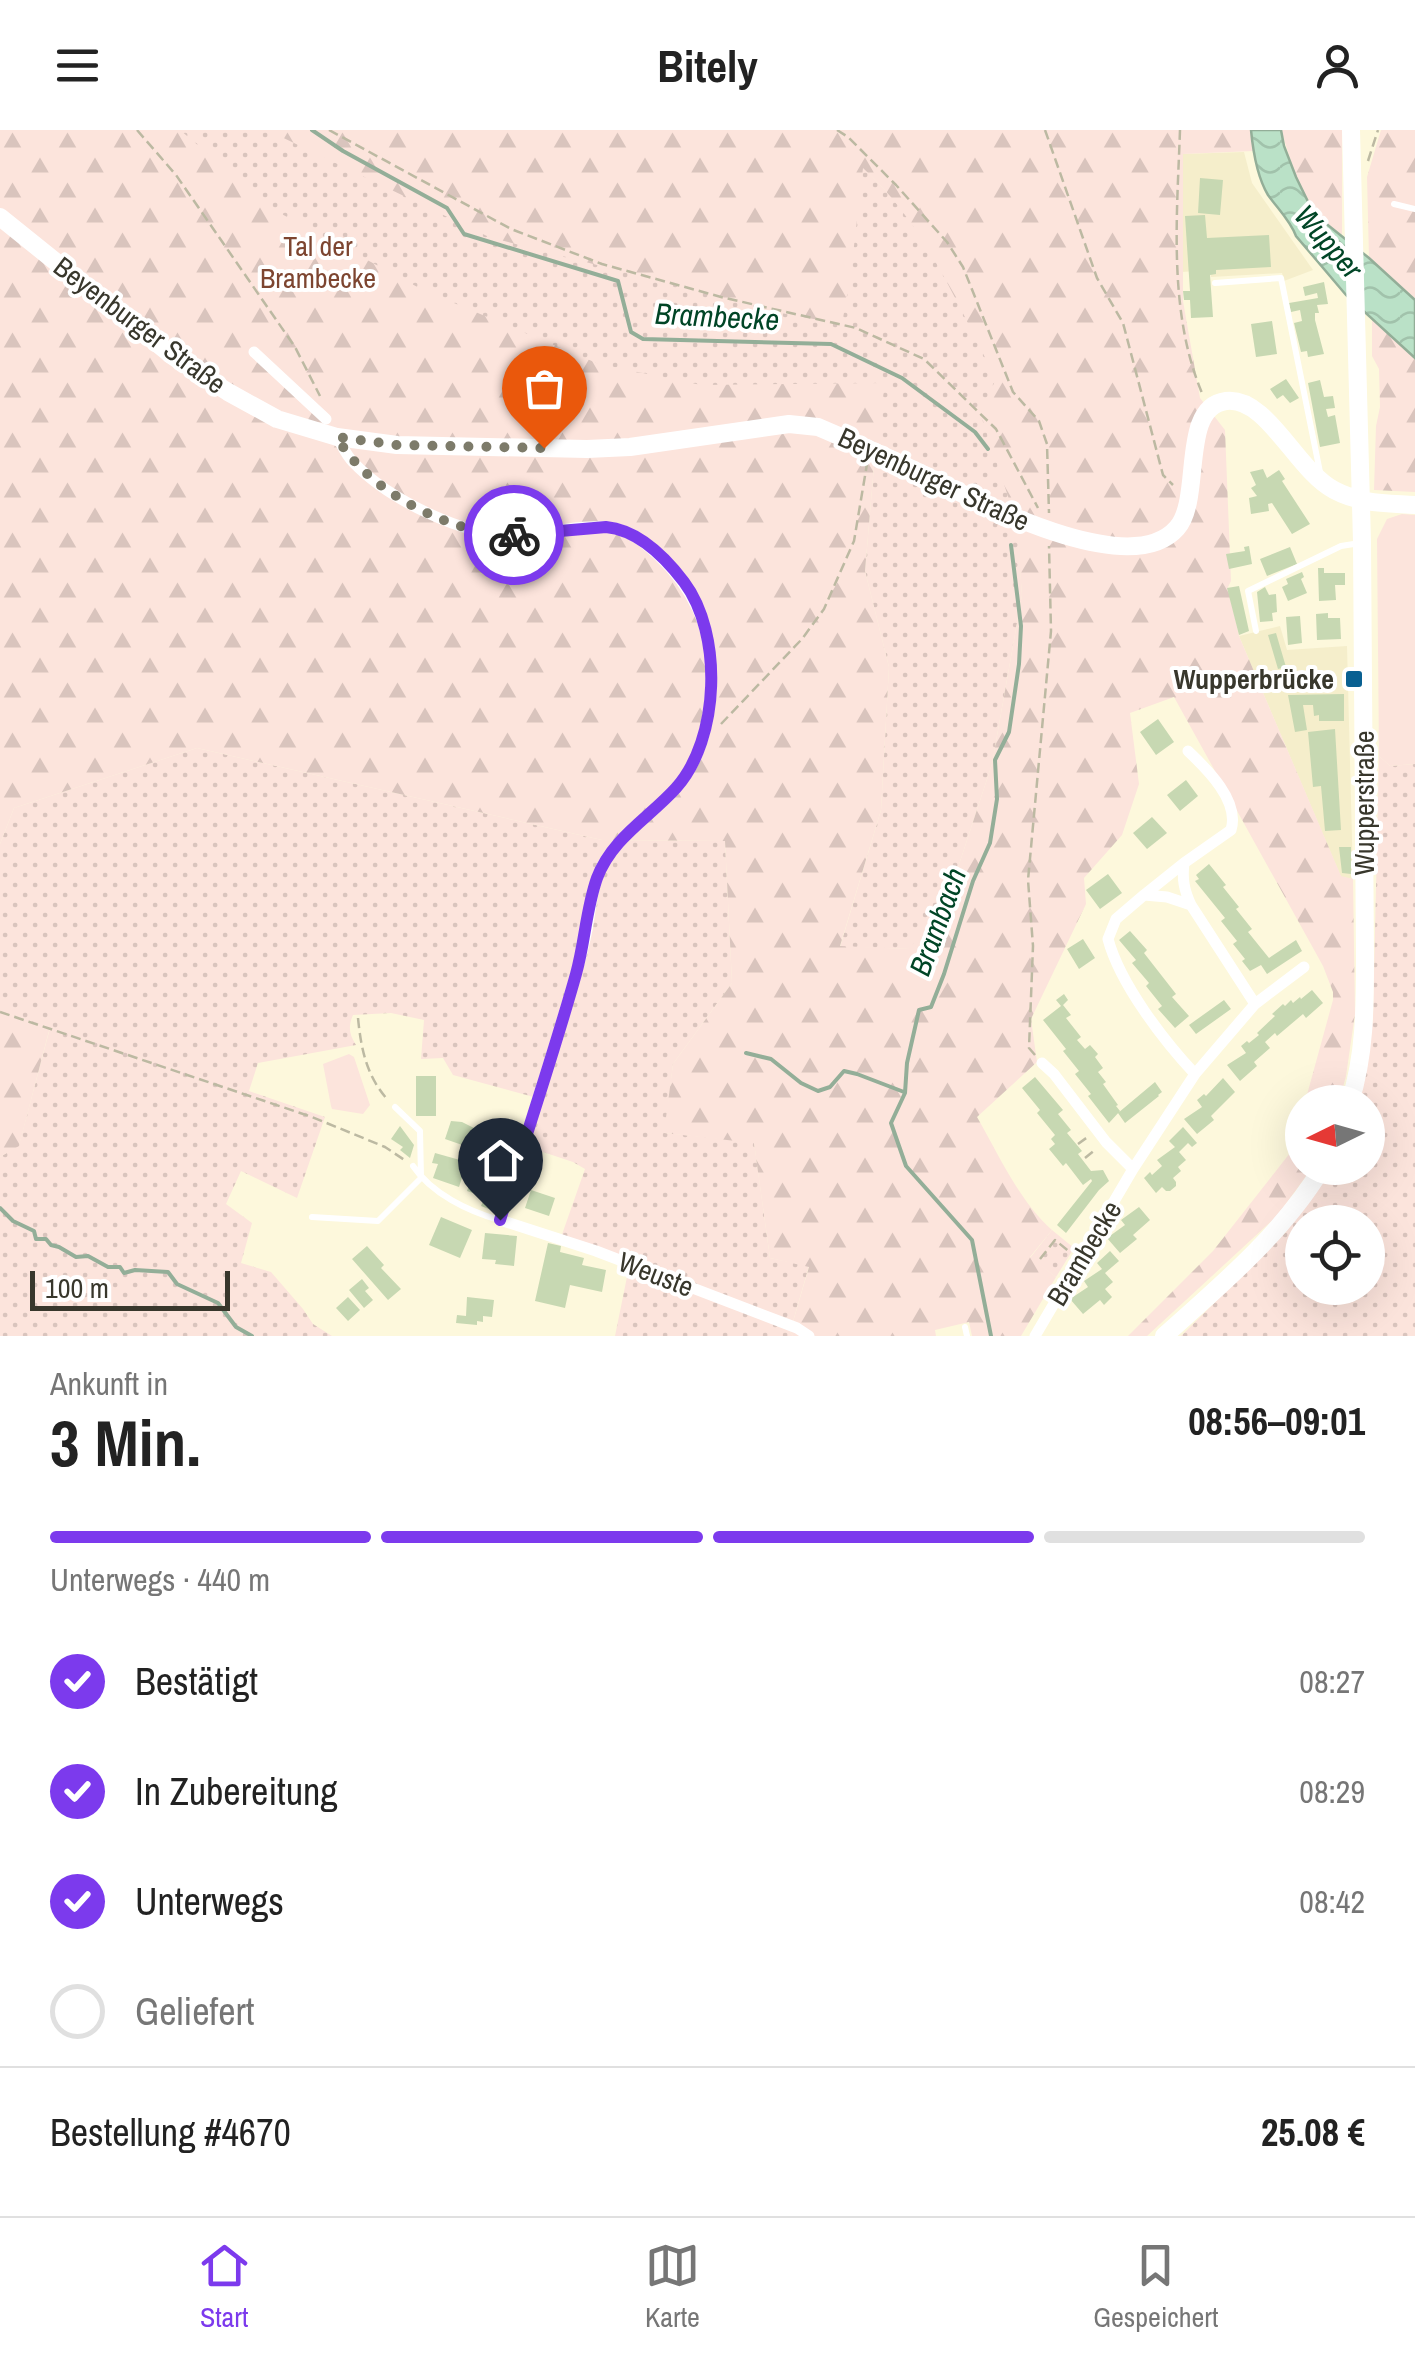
<!DOCTYPE html>
<html lang="de">
<meta charset="utf-8">
<style>
:root{--surface:#fff;--page:#f2f2f2;--text:#222;--muted:#767676;--line:#e0e0e0;--accent:#7c3aed}
body{margin:0;font-family:"Archivo Narrow",sans-serif;background:var(--page);color:var(--text);height:100vh;display:flex;flex-direction:column;font-size:38px;white-space:nowrap}
*{box-sizing:border-box;margin:0}
p{font-size:32px;color:var(--muted)}
.icon{flex:none;width:55px;height:55px;fill:none;stroke:currentColor;stroke-width:2;stroke-linecap:round;stroke-linejoin:round}
.map{position:relative;height:1206px;overflow:hidden}
.details{display:flex;flex-direction:column;background:var(--surface);flex:1}
.details>*{flex:none}
.needle{width:65px;rotate:265deg}
.controls{position:absolute;left:1285px;top:955px;display:grid;gap:20px}
.controls a{display:grid;place-items:center;width:100px;height:100px;border-radius:50%;background:var(--surface);box-shadow:0 10px 40px #0002;font-size:50px}
.scale{position:absolute;left:30px;bottom:25px;width:200px;box-sizing:border-box;padding-left:10px;border:5px solid #38372c;border-top:0;font-size:28px;line-height:35px;white-space:nowrap;color:#38372c;-webkit-text-stroke:8px #fff;paint-order:stroke}
.pin{position:absolute;display:grid;place-items:center;width:85px;height:85px;color:#fff;margin:-102px -42px;border-radius:50% 50% 50% 0;rotate:-45deg;box-shadow:0 0 10px #0007}
.pin .icon{rotate:45deg}
.courier{position:absolute;display:grid;place-items:center;width:100px;height:100px;margin:-50px;border:8px solid #7c3aed;border-radius:50%;background:#fff;color:#222;box-shadow:0 2px 12px #0007}
.head em{font-style:normal;font-weight:700}
.head div{display:flex;flex-direction:column-reverse}
.head{display:flex;align-items:center;justify-content:space-between;height:170px;padding:0 50px}
h1{font-size:65px;font-weight:700;line-height:75px}
.bar{display:grid;grid-template-columns:repeat(4,1fr);gap:15px 10px;align-content:center;height:120px;padding:0 50px}
.bar i{height:12px;border-radius:8px;background:var(--line)}
.bar .selected{background:var(--accent)}
.bar p{grid-column:span 4}
.line{display:flex;align-items:center;gap:25px;padding:0 50px;border-top:2px solid var(--line)}
.line div{flex:1}
ol{padding:0 50px;list-style:none}
li{display:flex;align-items:center;gap:30px;height:110px}
li p{margin-inline-start:auto}
li .icon{padding:10px;border-radius:50%;background:var(--accent);color:#fff;stroke-width:4}
li:last-child{color:var(--muted)}
li i{width:55px;height:55px;border:5px solid var(--line);border-radius:50%}
header{display:flex;justify-content:space-between;align-items:center;height:130px;padding:0 50px;background:var(--surface);font-size:45px;font-weight:700}
.dock{display:flex;justify-content:space-around;align-items:center;height:140px;border-top:2px solid var(--line);background:var(--surface);font-size:28px;color:var(--muted)}
.dock a{display:grid;justify-items:center;gap:5px}
.dock .selected{color:var(--accent)}
.map>svg:first-child{display:block}
.built{fill:#f5eecb}
.grass{fill:url(#grass-dots);fill-rule:evenodd}
.forest{fill:url(#forest-firs)}
.garden{fill:#fce4dc}
.water{fill:url(#water-waves);stroke:#93ae98;stroke-width:2.5}
.lines{fill:none;stroke-linecap:round;stroke-linejoin:round}
.stream{stroke:#93ae98;stroke-width:4}
.building{fill:#c7d8b2}
.path{stroke:#bcb9a2;stroke-width:2.5;stroke-dasharray:10 5;stroke-linecap:butt}
.service{stroke:#fff;stroke-width:6}
.minor{stroke:#fff;stroke-width:11}
.secondary{stroke:#fff;stroke-width:18}
.done{stroke:#7d7b6a;stroke-width:10;stroke-dasharray:0 18}
.route{stroke:#7c3aed;stroke-width:12}
.poi-dot{fill:#096091;stroke:#fff;stroke-width:4}
.labels{text-anchor:middle;stroke-width:8;stroke-linejoin:round;paint-order:stroke}
.park-label{font-size:28px;fill:#7d4530;stroke:#fff}
.street-label{font-size:28px;fill:#38372c;stroke:#fff}
.poi-label{font-size:28px;font-weight:bold;fill:#38372c;stroke:#fff;text-anchor:end}
.water-label{font-size:30px;font-style:italic;fill:#004526;stroke:#fff}
</style>
<header><svg class="icon" aria-label="menu" viewBox="0 0 24 24"><path d="M4 6h16M4 12h16M4 18h16"/></svg>Bitely<svg class="icon" aria-label="person" viewBox="0 0 24 24"><circle cx="12" cy="8" r="4"/><path d="M4 21q1-7 8-7t8 7"/></svg></header>
<div class="map">
<svg width="1415" height="1206" viewBox="0 0 1415 1206">
<defs>
<pattern id="grass-dots" width="8" height="8" patternUnits="userSpaceOnUse" patternTransform="scale(2.5)"><rect width="8" height="8" fill="#fce4dc"/><path d="M2 2h.1M6 6h.1" fill="none" stroke="#d9c4bd" stroke-width="1.8" stroke-linecap="round"/></pattern>
<pattern id="forest-firs" width="22" height="20" patternUnits="userSpaceOnUse" patternTransform="scale(2.5)"><rect width="22" height="20" fill="#fce4dc"/><path d="M5 1l3.5 6h-7zM16 11l3.5 6h-7z" fill="#d9c4bd"/></pattern>
<pattern id="water-waves" width="16" height="10" patternUnits="userSpaceOnUse" patternTransform="scale(2.5)"><rect width="16" height="10" fill="#bae1c7"/><path d="M0 5q4-4 8 0t8 0" fill="none" stroke="#a1c2ab"/></pattern>
</defs>
<rect width="100%" height="100%" fill="#fdf8dc"/>
<path class="built" d="M1244 22 1252 53 1313 140 1284 151 1282 143 1211 147 1210 140 1182 142 1183 24Z
M1280 496 1287 520 1347 516 1353 749 1341 747 1239 506Z"/>
<path class="grass" d="M68 0H355L852 28 863 37 959 137 1008 263 1022 465 992 634 949 765 910 819 840 817 881 680 889 537 865 441 875 324 597 312Z
M197 618 602 710 725 711 732 853 673 934 665 1003 754 1012 770 1128 809 1136 790 1202 793 1206H615L629 1137 559 1113 585 1039 573 1032 528 1017 541 969 453 945 443 928 421 929 424 890 391 883 353 885C348 897 349 904 356 915L258 933 249 961 325 987 297 1068 241 1041 226 1074 252 1093 241 1133 271 1142 303 1179 313 1194 332 1206H0V1027L19 1015 50 898 0 881V714L14 678Z
M1379 626 1390 636 1415 634V1206H1181L1286 1102 1330 1038H1368V972H1358L1373 889ZM1302 1092H1368V1158H1302Z
M1052 1100 1074 1118 1056 1147 1030 1128Z"/>
<path class="forest" d="M0 0H180L276 81 423 160 599 234 701 255 885 253 875 324 865 441 889 537 881 680 840 816 909 819 949 765 992 634 1022 465 1016 390 980 283 996 249C958 176 925 94 863 38L851 142 842 194 786 184 489 107 267 0H1251L1253 21 1183 24V171L1200 268 1225 300 1231 451 1228 457 1239 506 1341 746 1353 749 1355 884 1346 946 1339 972H1305L1333 870V862L1323 836 1174 567 1130 583 1139 654 1122 705 1084 748 1086 774 1031 889 1037 932 977 987C999 1025 1019 1071 1052 1100L1030 1127 1056 1147 1021 1206H972L969 1192 935 1200 936 1206H793L790 1202 809 1137 770 1128 754 1013 664 1003 673 934 732 853 725 711 602 710 197 618 14 678 0 714Z
M1281 0H1342V105L1314 84 1296 47Z
M1381 0H1415V170L1369 128 1367 47Z
M1372 189 1415 228V362L1374 360 1376 296 1380 277 1379 239 1372 226Z
M0 881 50 897 19 1016 0 1027Z
M1302 982V1038H1312L1277 1086 1147 1206H1128L1213 1121 1290 1023Z"/>
<path class="garden" d="M1402 384 1415 385V634L1390 636 1379 626 1377 409 1387 389Z
M349 924 354 927 370 975 363 984 332 979 331 976 323 934Z"/>
<path class="water" d="M1251 0H1281L1284 16 1296 47 1314 84 1369 128 1415 170V228L1346 165 1296 106C1290 90 1278 79 1268 65 1257 47 1253 21 1251 0Z"/>
<g class="lines">
<path class="stream" d="M312 0 343 21 447 78 464 104 618 151 631 202 643 209 831 214 902 248 975 302 988 319
M746 923 771 929 801 953 818 961 830 957 844 941 857 944 904 962
M0 1078 13 1091 34 1101 36 1109H46L51 1115 59 1117 76 1127 88 1126 108 1137H120L124 1143 135 1140 168 1142 177 1154 218 1173 236 1197 252 1206
M991 1206 972 1110 906 1036 891 993 905 963 907 933 919 880 931 877 944 844 973 751 990 713 997 669 995 630 1009 602 1019 534 1021 496 1011 415"/>
</g>
<path class="building" d="M1200 48 1223 50 1220 85 1198 83Z
M1205 85 1207 108 1269 105 1271 137 1216 140V144L1210 145 1213 187 1191 188 1190 170H1184L1183 161H1190L1185 86Z
M1324 152 1328 174 1317 175 1319 183H1315V190L1324 224 1308 227 1307 221 1301 222 1294 193 1302 191 1300 180 1291 182 1289 173 1318 168 1317 163 1305 166 1303 157Z
M1272 191 1277 224 1256 227 1251 194Z
M1286 249 1299 268 1290 273 1283 265 1277 269 1270 259Z
M1320 250 1324 267 1333 266 1335 278 1326 279 1328 287 1335 285 1340 313 1320 317 1308 253Z
M1263 339 1267 348 1279 340 1285 349 1282 351 1310 394 1292 404 1272 373 1268 374 1269 381 1251 384 1249 368 1257 366 1251 358 1256 355 1250 342Z
M1249 416 1252 434 1229 439 1226 424 1245 421 1244 417Z
M1290 417 1297 434 1267 446 1260 429Z
M1318 438H1324V443H1345V455H1335L1336 470 1319 471Z
M1302 442 1304 447 1301 449 1307 463 1288 471 1282 457 1288 454 1286 449Z
M1239 456 1249 501 1239 505 1227 458Z
M1265 457 1269 465 1276 464 1277 482 1272 483 1273 491 1260 492 1257 462Z
M1328 483V488H1340L1341 509 1317 510 1316 484Z
M1300 486 1302 513 1288 515 1286 487Z
M1276 503 1286 537 1278 539 1268 505Z
M1344 564V591H1319V585L1314 586 1313 575H1303L1307 600 1295 602 1288 565Z
M1158 589 1174 612 1156 625 1140 602Z
M1335 599 1341 700 1325 701 1321 656 1313 657 1308 602Z
M1186 650 1198 666 1180 681 1167 665Z
M1152 687 1167 703 1147 719 1133 703Z
M1339 717H1351V744L1342 743Z
M1209 734 1226 755 1223 757 1239 777 1236 779 1252 799 1248 802 1269 828 1296 810 1302 821 1267 844 1261 835 1250 841 1242 831 1245 829 1233 814 1237 811 1221 791 1225 788 1195 751 1199 749 1196 745Z
M1108 744 1122 763 1100 779 1086 760Z
M1130 801 1147 820 1144 823 1176 864 1172 867 1189 886 1175 898 1158 879 1162 876 1146 856 1149 853 1132 833 1136 830 1119 810Z
M1083 809 1095 828 1079 839 1067 819Z
M1312 860 1323 873 1306 888 1303 884 1277 906 1275 903 1265 912 1270 918 1254 932 1257 936 1240 951 1227 935 1246 923 1241 916 1247 911 1249 913 1259 905 1257 903 1275 886 1272 884 1283 874 1285 876 1291 870 1293 873 1300 867 1301 869Z
M1064 864 1068 870 1063 875 1071 885 1066 888 1081 907 1077 910 1085 919 1090 915 1098 924 1095 927 1103 938 1098 942 1106 952 1103 954 1118 975 1116 976 1120 981 1109 993 1088 966 1091 964 1075 944 1079 941 1063 921 1066 919 1043 890 1061 876 1056 870Z
M1224 870 1231 879 1196 904 1189 895Z
M416 946H436V986H416Z
M1035 947 1063 980 1058 984 1071 1000 1067 1003 1082 1021 1078 1024 1091 1041 1103 1040 1109 1051 1099 1060 1066 1103 1057 1095 1092 1051 1091 1049 1083 1055 1066 1033 1063 1036 1049 1019 1055 1014 1051 1009 1055 1005 1037 983 1040 980 1022 958Z
M1223 948 1235 962 1211 986 1214 990 1197 1004 1184 989 1202 977 1197 970 1204 964 1206 966Z
M1155 952 1162 962 1158 965 1159 966 1125 993 1118 983Z
M451 991 462 992 474 998 468 1017 445 1009Z
M400 996 414 1015 410 1028 400 1020 403 1017 391 1009Z
M1183 997 1197 1013 1192 1017 1188 1013 1179 1022 1186 1030 1178 1037 1181 1041 1173 1048 1176 1052V1056L1170 1061H1166L1162 1057 1156 1063 1144 1048 1150 1042 1152 1045 1162 1036 1157 1030 1175 1017 1169 1011Z
M481 1021 499 1028 490 1053 502 1057 504 1064 499 1066 494 1081 481 1076 485 1067 467 1061Z
M435 1023 467 1032 459 1057 433 1048 438 1034 432 1033Z
M531 1060 555 1068 549 1086 525 1078Z
M1139 1077 1150 1090 1133 1105 1137 1109 1120 1123 1107 1108 1125 1095 1121 1090Z
M441 1087 472 1100 460 1128 429 1115Z
M485 1103 517 1106 514 1136 495 1134 496 1130 482 1129Z
M548 1113 561 1116 560 1122 584 1128 582 1135 606 1140 602 1162 570 1155 565 1178 535 1171Z
M367 1116 384 1135 381 1138 401 1159 388 1170 352 1129Z
M1110 1121 1119 1131 1105 1143 1113 1152 1105 1159 1112 1167 1104 1175 1100 1170 1083 1184 1070 1169 1088 1157 1084 1151 1102 1139 1097 1133Z
M362 1149 369 1158 365 1161 373 1170 364 1178 349 1160Z
M348 1167 360 1180 348 1191 336 1178Z
M467 1167 494 1170 492 1187 483 1186V1192L477 1191V1195L456 1193 457 1185 466 1186Z"/>
<g class="lines">
<path class="path" d="M137 0 176 45 295 217 320 266
M329 0 511 99 602 134 721 167 856 198 924 229 996 299 1038 378
M837 0 848 7 896 55 947 112 963 137 1013 262 1039 291 1047 314 1049 383
M1045 0 1097 148 1123 193 1163 345 1173 355
M1180 0C1177 87 1168 182 1202 263
M1368 31 1378 0
M721 594 802 509 824 479 854 411 867 334
M0 882 312 987 385 1017 406 1031
M358 888C361 918 366 945 387 969
M1035 925 1029 918 1033 816 1028 750 1051 501 1049 416
M1078 1014 1089 1006
M1085 1028 1096 1019
M1040 1129 1055 1110 1071 1123"/>
<path class="service" d="M1394 74 1415 79
M1215 153 1281 148 1320 342
M1256 501 1248 461 1341 416 1360 413
M413 1036C432 1064 468 1081 499 1090
M312 1087 378 1091 421 1048 420 1001 395 977
M965 1197 967 1206"/>
<path class="minor" d="M254 222 326 289
M337 307C342 315 346 325 353 332 388 369 464 407 515 405 547 404 582 393 613 398 631 401 645 413 658 425 693 458 711 496 711 545 711 584 703 628 676 658 652 685 622 702 603 734 592 755 591 777 587 800 584 815 580 830 576 844 552 926 525 1008 500 1090L596 1121 797 1198 809 1206
M1188 621C1207 639 1240 671 1231 700L1184 733C1182 749 1184 760 1191 775
M1144 765 1184 733
M1042 933 1054 944 1106 1012 1133 1039
M1195 944C1164 911 1120 854 1108 809L1116 789 1144 765 1167 767 1191 775 1255 874
M1035 1206 1133 1039 1195 944 1255 874 1304 837"/>
<path class="secondary" d="M0 87 174 227 228 262 277 289 337 307 397 315 587 319 630 317 789 294 818 297C853 312 888 327 922 344 974 369 1129 453 1177 398 1203 369 1179 277 1226 271 1267 266 1296 340 1334 360 1360 374 1386 373 1415 375
M1350 972C1365 925 1365 877 1365 828L1362 412 1351 0
M1164 1206C1220 1156 1283 1103 1322 1038"/>
</g>
<g class="lines">
<path class="done" d="M514 405C453 405 366 361 337 307L397 315 544 318"/>
<path class="route" d="M500 1090C525 1008 553 926 576 844 585 812 586 779 597 748 612 708 649 688 676 658 720 609 723 504 684 452 665 427 638 400 606 397L514 405"/>
</g>
<rect class="poi-dot" x="1344" y="539" width="20" height="20" rx="5"/>
<g class="labels">
<g class="park-label">
<text x="318" y="126">Tal der<tspan x="318" dy="32">Brambecke</tspan></text>
</g>
<g class="street-label">
<text transform="translate(140 195) rotate(37)" y="10">Beyenburger Straße</text>
<text transform="translate(934 349) rotate(25)" y="10">Beyenburger Straße</text>
<text transform="translate(1364 673) rotate(-90)" y="10">Wupperstraße</text>
<text transform="translate(1084 1123) rotate(-59)" y="10">Brambecke</text>
<text transform="translate(656 1144) rotate(21)" y="10">Weuste</text>
</g>
<g class="poi-label">
<text x="1334" y="559">Wupperbrücke</text>
</g>
<g class="water-label">
<text transform="translate(1328 112) rotate(49)" y="10">Wupper</text>
<text transform="translate(717 187) rotate(3)" y="10">Brambecke</text>
<text transform="translate(938 792) rotate(-70)" y="10">Brambach</text>
</g>
</g>
</svg>
<div class="controls">
<a><svg class="needle" viewBox="-14 -14 28 28"><path d="M0-13l5 13h-10z" fill="#e53935"/><path d="M0 13l5-13h-10z" fill="#767676"/></svg></a>
<a><svg class="icon" aria-label="locate" viewBox="0 0 24 24"><circle cx="12" cy="12" r="6"/><path d="M12 2v4M12 18v4M2 12h4M18 12h4"/></svg></a>
</div>
<div class="scale">100 m</div>
<div class="pin" style="left:544px;top:318px;background:#ea580c"><svg class="icon" aria-label="bag" viewBox="0 0 24 24"><path d="M5 8h14l-1 12H6zM9 8a3 3 0 0 1 6 0"/></svg></div>
<div class="pin" style="left:500px;top:1090px;background:#1f2937"><svg class="icon" aria-label="home" viewBox="0 0 24 24"><path d="M3 11l9-7 9 7M6 9v11h12V9"/></svg></div>
<div class="courier" style="left:514px;top:405px"><svg class="icon" aria-label="bike" viewBox="0 0 24 24"><circle cx="6" cy="16" r="4"/><circle cx="18" cy="16" r="4"/><path d="M6 16l4-8h5l3 8M10 8l3 8H6M13 5h3"/></svg></div>
</div>
<section class="details">
<div class="head"><div><h1>3 Min.</h1><p>Ankunft in</p></div><em>08:56–09:01</em></div>
<div class="bar"><i class="selected"></i><i class="selected"></i><i class="selected"></i><i></i><p>Unterwegs · 440 m</p></div>
<ol>
<li><svg class="icon" aria-label="check" viewBox="0 0 24 24"><path d="M5 12l5 5 9-10"/></svg>Bestätigt<p>08:27</p></li>
<li><svg class="icon" aria-label="check" viewBox="0 0 24 24"><path d="M5 12l5 5 9-10"/></svg>In Zubereitung<p>08:29</p></li>
<li><svg class="icon" aria-label="check" viewBox="0 0 24 24"><path d="M5 12l5 5 9-10"/></svg>Unterwegs<p>08:42</p></li>
<li><i></i>Geliefert</li>
</ol>
<div class="line" style="height:130px"><div>Bestellung #4670</div><b>25.08 €</b></div>
</section>
<nav class="dock">
<a class="selected"><svg class="icon" aria-label="home" viewBox="0 0 24 24"><path d="M3 11l9-7 9 7M6 9v11h12V9"/></svg>Start</a>
<a><svg class="icon" aria-label="map" viewBox="0 0 24 24"><path d="M3 6l6-2 6 2 6-2v14l-6 2-6-2-6 2zM9 4v14M15 6v14"/></svg>Karte</a>
<a><svg class="icon" aria-label="saved" viewBox="0 0 24 24"><path d="M7 4h10v16l-5-4-5 4z"/></svg>Gespeichert</a>
</nav>
